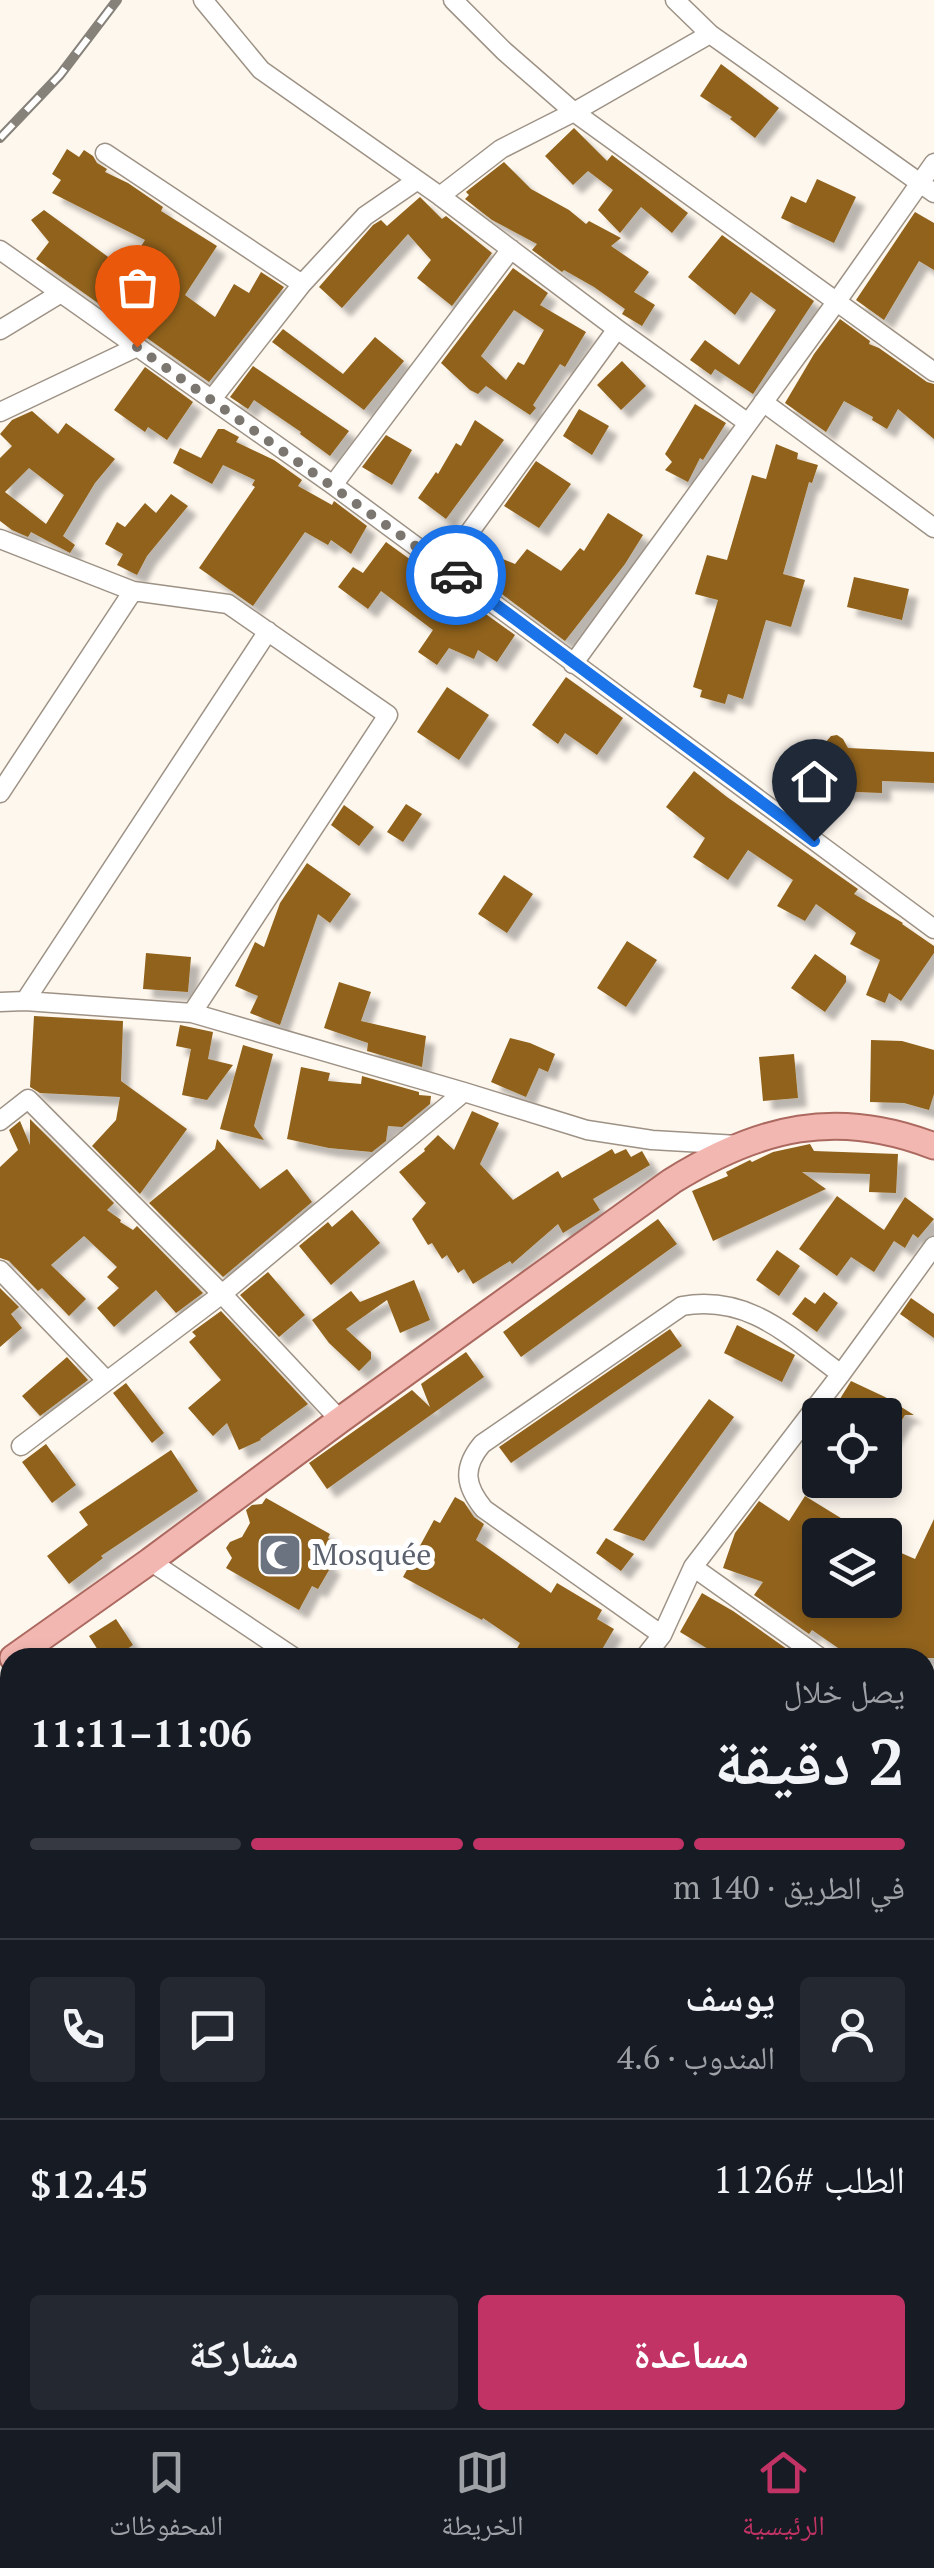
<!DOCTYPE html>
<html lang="ar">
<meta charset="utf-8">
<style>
:root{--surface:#171b24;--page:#242831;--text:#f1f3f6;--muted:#9ea1a6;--line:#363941;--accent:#c03364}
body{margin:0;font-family:"PT Serif","Noto Naskh Arabic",serif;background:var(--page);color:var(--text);direction:rtl;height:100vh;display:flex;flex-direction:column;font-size:38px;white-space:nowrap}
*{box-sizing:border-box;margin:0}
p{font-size:32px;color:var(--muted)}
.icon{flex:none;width:55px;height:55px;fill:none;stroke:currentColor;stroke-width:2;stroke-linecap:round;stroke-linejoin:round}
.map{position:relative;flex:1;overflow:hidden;direction:ltr}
.sheet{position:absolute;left:0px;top:1648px;width:935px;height:782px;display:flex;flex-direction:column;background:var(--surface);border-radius:30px 30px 0 0;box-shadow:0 5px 15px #0003;direction:rtl}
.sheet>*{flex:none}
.buttons{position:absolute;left:802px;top:1398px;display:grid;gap:20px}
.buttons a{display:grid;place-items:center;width:100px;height:100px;border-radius:10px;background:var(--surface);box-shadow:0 5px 15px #0003;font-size:50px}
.pin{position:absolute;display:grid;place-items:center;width:85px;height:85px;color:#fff;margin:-102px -42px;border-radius:50% 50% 50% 0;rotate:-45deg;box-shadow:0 0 10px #0007}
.pin .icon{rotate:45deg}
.courier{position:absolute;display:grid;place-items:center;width:100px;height:100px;margin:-50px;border:8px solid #1a73e8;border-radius:50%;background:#fff;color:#222;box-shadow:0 2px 12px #0007}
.overview em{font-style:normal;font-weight:700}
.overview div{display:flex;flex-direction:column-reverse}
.overview{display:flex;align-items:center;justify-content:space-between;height:170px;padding:0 30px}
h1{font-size:65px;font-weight:700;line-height:75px}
.bar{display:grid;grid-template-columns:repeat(4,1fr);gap:15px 10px;align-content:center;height:120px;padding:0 30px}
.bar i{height:12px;border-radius:8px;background:var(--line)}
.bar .active{background:var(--accent)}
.bar p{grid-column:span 4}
.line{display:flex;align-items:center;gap:25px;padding:0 30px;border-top:2px solid var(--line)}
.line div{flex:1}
.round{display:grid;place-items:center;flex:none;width:105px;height:105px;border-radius:10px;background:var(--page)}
.button{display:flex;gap:20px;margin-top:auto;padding:20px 30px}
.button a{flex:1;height:115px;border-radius:10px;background:var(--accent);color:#fff;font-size:40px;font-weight:700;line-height:115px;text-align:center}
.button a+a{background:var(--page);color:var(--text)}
.dock{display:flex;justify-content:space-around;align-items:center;height:140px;border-top:2px solid var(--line);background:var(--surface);font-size:28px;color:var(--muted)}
.dock a{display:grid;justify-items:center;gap:5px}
.dock .active{color:var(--accent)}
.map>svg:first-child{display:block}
.building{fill:#90621b;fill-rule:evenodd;filter:url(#shadow)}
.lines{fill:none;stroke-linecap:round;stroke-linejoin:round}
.minor-casing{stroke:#9d9285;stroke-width:21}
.primary-casing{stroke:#ab6960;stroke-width:29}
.minor{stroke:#fff;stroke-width:18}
.primary{stroke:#f3b7b1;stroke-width:25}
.rail-casing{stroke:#868179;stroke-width:10}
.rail{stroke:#fff;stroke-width:6;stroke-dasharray:19;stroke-linecap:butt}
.done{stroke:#7b766f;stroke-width:10;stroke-dasharray:0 18}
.route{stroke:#1a73e8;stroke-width:12}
.labels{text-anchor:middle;stroke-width:10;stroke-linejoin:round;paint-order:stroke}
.worship-label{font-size:30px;fill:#5b616d;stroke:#fff;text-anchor:start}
</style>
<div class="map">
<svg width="934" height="2428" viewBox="0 0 934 2428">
<defs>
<filter id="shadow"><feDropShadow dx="9" dy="9" stdDeviation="2.5" flood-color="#0004"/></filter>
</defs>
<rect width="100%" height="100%" fill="#fef7ee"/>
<path class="building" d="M721 64 779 108 755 138 730 119 732 117 700 96Z
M574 128 607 161 612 155 688 213 672 233 641 207 620 233 598 210 613 190 588 171 573 185 545 156Z
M67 149 79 157 84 150 93 156 97 163 107 169 105 172 128 183 163 207 161 211 217 246 185 295 215 317 234 284 249 293 261 272 284 287 209 382 36 259 49 242 31 220 44 210 126 270 145 240 52 193 61 180 52 174Z
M504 162 531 189 569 210 586 224 589 221 621 238 611 246 649 272 634 292 655 305 642 326 622 314 625 309 594 287 564 270 562 272 532 250 537 244 492 220 465 199 469 195 466 192 467 191Z
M817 179 856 197 834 243 781 218 791 196 806 203Z
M420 197 442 219 446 216 492 253 452 306 417 278 431 260 408 234 342 308 319 287 373 225 381 220 387 226Z
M915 212 934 223V270L919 261 884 320 856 300Z
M722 235 814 301 753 394 715 369 711 375 690 360 705 340 739 365 776 310 751 292 735 315 688 277Z
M513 268 548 293 540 305 586 332 565 367 560 364 533 405 536 408 530 415 486 386 478 394 470 390 441 363ZM514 310 544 330 524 365 518 362 506 380 481 356Z
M840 319 870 341 869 344 879 348 927 382 934 384V439L898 409 887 429 872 420 873 417 844 401 826 432 785 403 814 354Z
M283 329 343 374 375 337 404 361 364 410 272 342Z
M622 361 646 386 621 410 597 385Z
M253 366 349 431 330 456 300 434 301 432 254 400 248 409 230 397Z
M145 367 193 402 167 440 148 427 145 432 114 410Z
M695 404 726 423 703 460 700 458 688 482 665 470 672 462 665 454Z
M579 409 609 426 592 455 563 436Z
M32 411 58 434 66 423 115 459 95 483 63 536 75 545 70 553 31 532 28 537 12 530 0 521V458L12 446 0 434 12 420ZM29 468 64 495 46 524 5 492Z
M475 420 504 440 446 519 418 498 436 472 438 474 456 443 461 446Z
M218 429H224L239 437 236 442 274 460 302 480 298 486 332 505 334 501 367 526 351 554 331 540 328 545 305 532 253 606 199 568 255 487 252 485 255 480 223 465 212 484 173 463 180 448 201 458Z
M386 435 412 450 392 485 362 467Z
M776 444 798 453 797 459 818 465 812 483 809 482 783 574 805 580 791 627 766 620 743 699 728 694 725 704 700 697 702 690 693 687 718 600 695 594 707 555 727 560 752 475 766 479Z
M536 461 571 484 539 528 504 506Z
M171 494 188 506 147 556 137 575 117 565 123 554 105 544 117 522 125 527 145 503 156 513Z
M608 513 643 535 625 564 565 641 479 577 488 553 515 564 527 549 561 571 580 548 584 551Z
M386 542 515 635 497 662 478 650 474 659 449 648 437 665 418 652 433 630 381 591 368 609 338 587 353 567 363 573Z
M854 577 909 589 902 620 847 607Z
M566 677 623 718 597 755 565 733 558 744 532 725Z
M447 687 489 715 459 760 417 732Z
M837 735 843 739 848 748 934 752V783L882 781V793L829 791V778H824L825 743 831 736Z
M694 771 727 797 858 889 854 894 903 923 902 924 934 946V953L901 1001 889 993 885 1003 866 995 880 960 850 944 856 933 854 931 816 904 805 921 777 906 793 880 748 850 728 880 693 857 705 838 666 807Z
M406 804 422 814 403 842 387 832Z
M344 805 374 827 359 846 331 825Z
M307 863 351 894 330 923 318 914 280 1025 250 1013 258 996 235 986 255 942 264 947 280 903Z
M504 875 533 894 507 933 478 914Z
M627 941 657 960 626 1007 597 988Z
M146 953 191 957 188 992 143 989Z
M815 954 846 976V982L825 1012 791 988Z
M339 982 371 992 361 1021 426 1036 422 1067 367 1051 368 1043 324 1028Z
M34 1016 123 1021 121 1081 187 1129 140 1194 92 1146 116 1120 120 1097 40 1093 30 1087Z
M180 1025 213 1032 208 1059 233 1065 207 1100 182 1095 191 1049 176 1046Z
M510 1038 530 1043 555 1054 548 1072 539 1068 526 1097 491 1082Z
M871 1040 902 1041 934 1050V1094L929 1110 904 1103 870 1102Z
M243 1045 273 1054 254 1126 264 1140 220 1129Z
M794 1054 798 1098 763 1101 759 1057Z
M301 1067 330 1073 328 1081 361 1084 362 1076 419 1092V1095L431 1096 430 1104 402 1127 388 1126 386 1141 372 1152 329 1148 287 1139Z
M472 1111 499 1123 480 1164 513 1200 558 1171 562 1178 612 1149 615 1154 626 1149 631 1157 642 1151 650 1165 593 1199 600 1210 563 1233 558 1224 512 1264 510 1261 473 1284 464 1269 458 1273 447 1255 442 1259 432 1243 428 1245 412 1219 426 1203 399 1172 425 1151 424 1149 438 1135 454 1150Z
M30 1119 114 1203 107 1210 121 1220 120 1222 133 1230 137 1226 203 1293 176 1313 156 1290 114 1327 97 1308 119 1288 107 1277 117 1267 84 1236 51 1265 86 1299 69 1316 42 1288 38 1291 9 1261 0 1258V1167L18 1150 9 1130 20 1121 30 1145Z
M217 1139 260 1189 287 1169 312 1202 223 1277 149 1203 215 1149Z
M810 1144 814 1151 898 1154 896 1193 869 1192 870 1174 802 1172 826 1189 713 1241 692 1191 728 1176 726 1172 750 1160 752 1162 773 1152Z
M837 1196 884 1230 905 1197 934 1219 918 1238 913 1234 905 1248 894 1241 874 1272 851 1257 837 1276 799 1249Z
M352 1210 380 1243 331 1285 299 1246 328 1222 332 1227Z
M658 1219 677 1244 521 1357 503 1332Z
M777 1250 800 1266 779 1296 756 1280Z
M268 1272 305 1315 279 1337 240 1295Z
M414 1280 430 1320 400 1333 387 1300 346 1329 371 1352V1359L359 1371 329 1343 312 1320 351 1291 360 1302Z
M0 1288 19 1307 11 1314 22 1328 0 1347Z
M824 1292 838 1303 817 1332 792 1314 805 1297 815 1304Z
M911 1298 934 1314V1338L900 1314Z
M221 1311 308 1404 260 1439 261 1440 239 1450 227 1423 213 1436 188 1408 221 1380 189 1342 196 1336 192 1332Z
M737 1325 795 1355 782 1382 724 1353Z
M670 1329 682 1346 511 1463 499 1447Z
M466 1352 484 1377 327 1489 309 1463 412 1390 430 1407 421 1384Z
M67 1357 88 1380 40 1416 22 1396Z
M851 1381 885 1397 914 1415H905L885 1447V1415H830Z
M126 1383 164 1433 152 1443 113 1393Z
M709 1399 734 1417 644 1541 613 1530Z
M46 1444 76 1485 52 1503 22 1462Z
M171 1450 198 1491 101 1556 103 1558 69 1584 47 1556 88 1525 79 1512Z
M805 1496 844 1520 835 1535H820V1600H885V1581L899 1552 915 1559 934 1519V1658H836L841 1650 812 1630 809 1634 754 1595 763 1582 723 1568 735 1533 759 1501 789 1521Z
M455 1497 464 1502 474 1517 484 1524 476 1540 551 1593 557 1583 602 1610 597 1619 614 1629 597 1658H512L520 1643 483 1618 482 1620 403 1577 434 1520 440 1523Z
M266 1498 330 1534 328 1538 336 1543 325 1561 332 1565 318 1589 312 1586 299 1610 226 1568 232 1558 226 1548 230 1542 242 1537 250 1523 246 1510 252 1505 262 1504Z
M606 1538 634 1554 621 1571 596 1553Z
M702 1593 733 1611 794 1654 792 1658H723L680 1632Z
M116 1619 133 1645 114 1658H103L89 1636Z"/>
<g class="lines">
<defs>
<path id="minor" d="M203 0 261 70 440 196 617 329 748 423
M453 0 504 51 574 112 934 372
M675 0 710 34 934 193
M105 153 302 284 365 216 416 181
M440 196 501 149 574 112 710 34
M0 250 333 485 934 929
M0 330 61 293
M212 399 302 284
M763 402 934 528
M0 412 137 347
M333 485 511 249
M0 539 133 591 228 604 388 715 192 1013
M445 566 617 329
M573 664 837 301 934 163
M0 793 133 591
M25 1001 268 631
M0 1002 25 1001 192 1013 464 1092 587 1130 652 1140 738 1145
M0 1121 28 1099 222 1294 340 1420
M0 1270 107 1381
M21 1446 222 1294 464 1092
M150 1561 295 1658
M693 1567 821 1658
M662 1635 484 1509C465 1486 462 1468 482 1444L682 1306C749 1294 790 1337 841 1374
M644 1658 662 1635 693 1567 841 1374 934 1246
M925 1732 934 1738
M925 1801 934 1788
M925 2130 934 2137"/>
<path id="primary" d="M13 1658 150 1561 340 1420 672 1181C759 1127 837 1108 934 1146"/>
</defs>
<use href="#minor" class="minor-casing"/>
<use href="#primary" class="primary-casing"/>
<use href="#minor" class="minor"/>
<use href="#primary" class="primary"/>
<defs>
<path id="rail" d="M0 138 60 75 117 0
M0 2217 10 2218
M755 2420 765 2428
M785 2420 795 2428"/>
</defs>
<use href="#rail" class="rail-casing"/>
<use href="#rail" class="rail"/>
</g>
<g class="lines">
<path class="done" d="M137 347 456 575"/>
<path class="route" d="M456 575 814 841"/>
</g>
<defs>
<symbol id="mosque-square" viewBox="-11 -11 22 22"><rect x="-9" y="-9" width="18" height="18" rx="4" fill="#6b7280" stroke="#fff"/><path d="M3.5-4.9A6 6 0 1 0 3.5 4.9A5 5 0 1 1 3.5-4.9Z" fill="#fff"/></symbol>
</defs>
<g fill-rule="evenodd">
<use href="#mosque-square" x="255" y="1530" width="50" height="50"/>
</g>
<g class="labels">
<g class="worship-label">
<text x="312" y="1565">Mosquée</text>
</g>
</g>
</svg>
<div class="buttons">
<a><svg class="icon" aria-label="locate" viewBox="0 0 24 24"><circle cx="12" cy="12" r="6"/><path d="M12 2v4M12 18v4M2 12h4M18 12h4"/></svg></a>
<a><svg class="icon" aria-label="layers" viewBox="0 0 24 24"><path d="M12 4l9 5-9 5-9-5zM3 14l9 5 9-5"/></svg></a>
</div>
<div class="pin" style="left:137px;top:347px;background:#ea580c"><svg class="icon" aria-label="bag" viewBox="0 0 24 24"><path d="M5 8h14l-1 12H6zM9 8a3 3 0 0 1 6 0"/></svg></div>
<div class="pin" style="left:814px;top:841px;background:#1f2937"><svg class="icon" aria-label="home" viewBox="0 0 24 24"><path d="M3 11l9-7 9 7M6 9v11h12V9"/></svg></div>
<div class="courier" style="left:456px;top:575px"><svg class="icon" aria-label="car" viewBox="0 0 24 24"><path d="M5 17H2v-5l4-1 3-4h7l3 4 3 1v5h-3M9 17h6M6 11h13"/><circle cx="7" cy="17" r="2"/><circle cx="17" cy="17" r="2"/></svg></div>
<section class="sheet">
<div class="overview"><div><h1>2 دقيقة</h1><p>يصل خلال</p></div><em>11:06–11:11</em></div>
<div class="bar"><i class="active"></i><i class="active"></i><i class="active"></i><i></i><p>في الطريق · 140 m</p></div>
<div class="line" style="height:180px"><a class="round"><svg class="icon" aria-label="person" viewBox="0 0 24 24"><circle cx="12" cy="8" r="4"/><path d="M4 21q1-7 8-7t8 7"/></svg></a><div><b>يوسف</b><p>المندوب · 4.6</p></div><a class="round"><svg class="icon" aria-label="chat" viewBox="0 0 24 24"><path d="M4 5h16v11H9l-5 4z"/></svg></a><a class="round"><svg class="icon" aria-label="phone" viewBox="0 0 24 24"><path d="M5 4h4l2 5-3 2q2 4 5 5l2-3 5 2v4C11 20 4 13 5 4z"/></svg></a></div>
<div class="line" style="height:130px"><div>الطلب #1126</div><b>$12.45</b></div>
<div class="button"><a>مساعدة</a><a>مشاركة</a></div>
</section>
</div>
<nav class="dock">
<a class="active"><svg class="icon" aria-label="home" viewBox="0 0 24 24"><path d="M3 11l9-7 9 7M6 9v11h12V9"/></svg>الرئيسية</a>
<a><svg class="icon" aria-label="map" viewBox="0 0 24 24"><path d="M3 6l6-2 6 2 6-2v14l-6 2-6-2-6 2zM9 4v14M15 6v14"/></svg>الخريطة</a>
<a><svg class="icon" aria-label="saved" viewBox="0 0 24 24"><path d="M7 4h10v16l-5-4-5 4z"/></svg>المحفوظات</a>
</nav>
